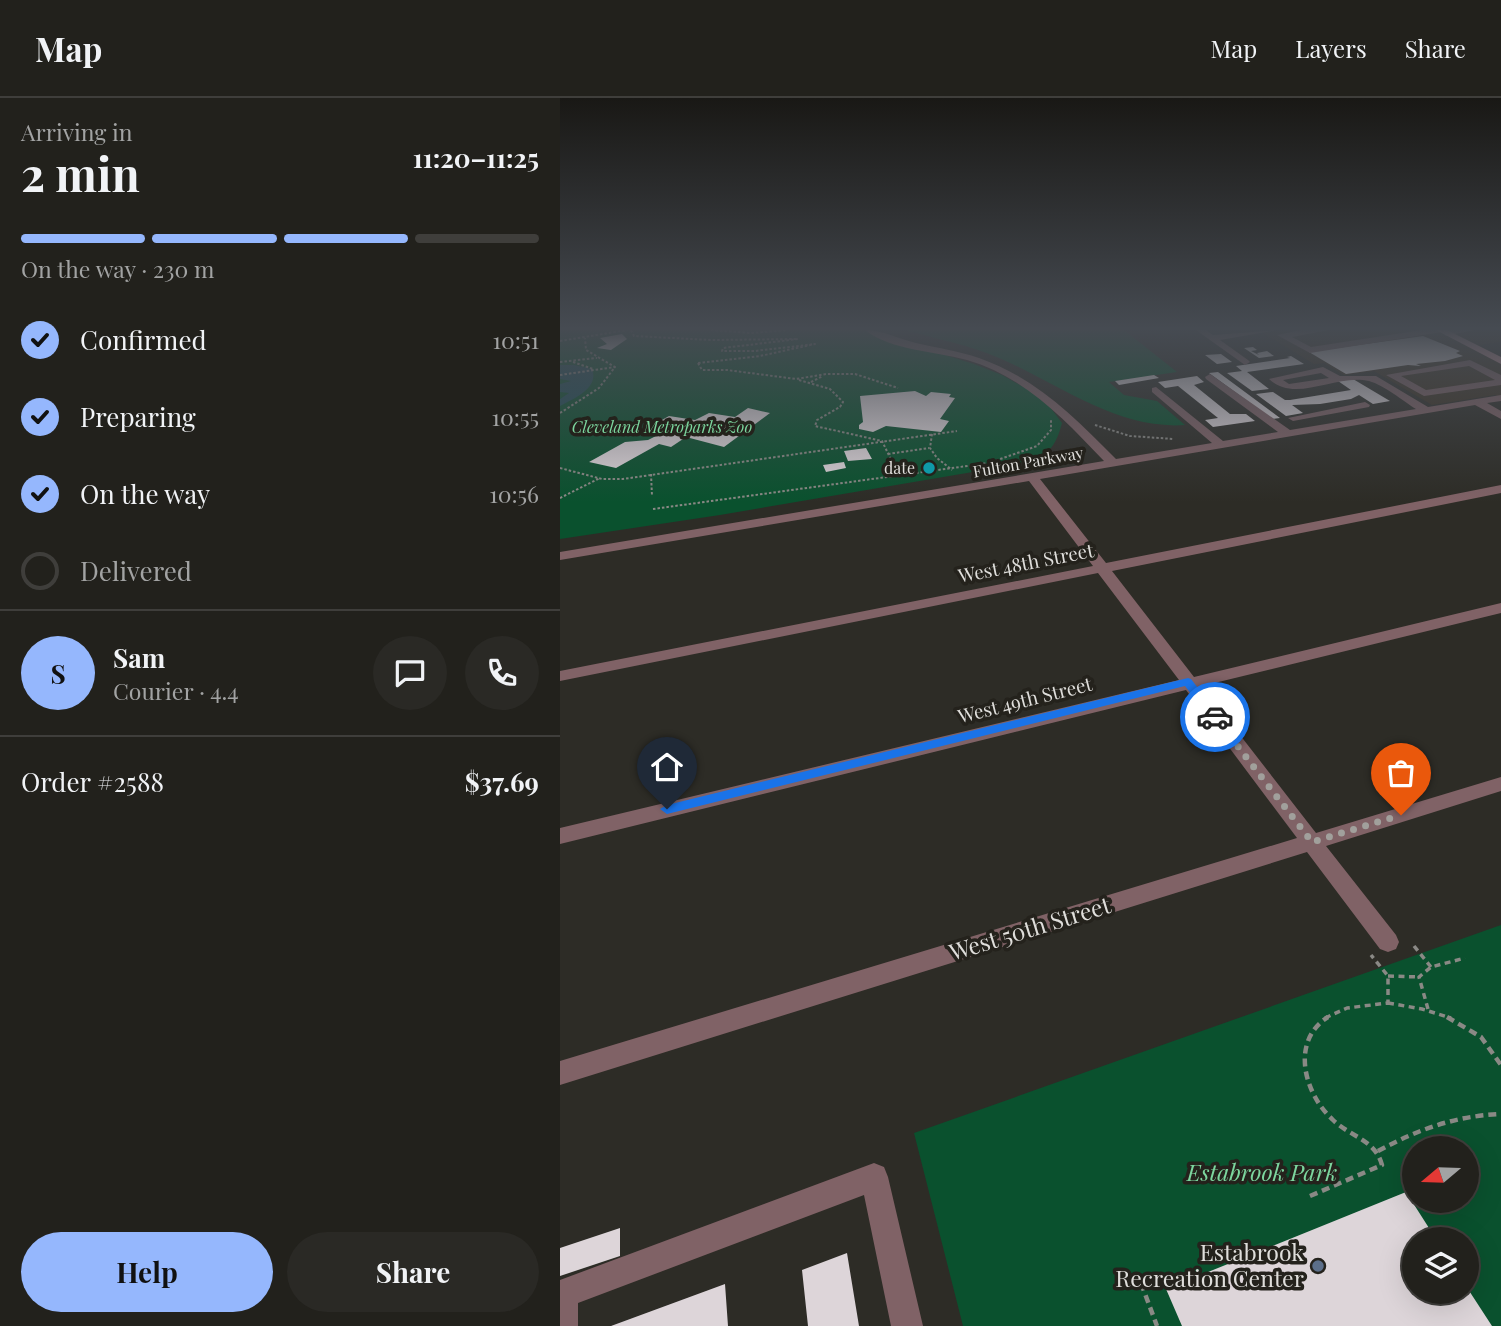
<!DOCTYPE html>
<meta charset="utf-8">
<style>
:root{--surface:#22211c;--page:#2a2925;--text:#f1f3f6;--muted:#a2a3a3;--line:#3f3e3b;--accent:#95b7fd}
body{margin:0;font-family:"Playfair Display",serif;background:var(--page);color:var(--text);height:100vh;display:flex;flex-direction:column;font-size:26px;white-space:nowrap}
*{box-sizing:border-box;margin:0}
p{font-size:23px;color:var(--muted)}
.icon{flex:none;width:38px;height:38px;fill:none;stroke:currentColor;stroke-width:2;stroke-linecap:round;stroke-linejoin:round}
.map{position:relative;flex:1;overflow:hidden}
.details{display:flex;flex-direction:column;background:var(--surface);width:560px}
.details>*{flex:none}
.needle{width:46px;rotate:251deg}
.fabs{position:absolute;left:842px;top:1038px;display:grid;gap:14px}
.fabs a{display:grid;place-items:center;width:77px;height:77px;border-radius:50%;background:var(--surface);box-shadow:0 7px 28px #0002,0 0 0 2px var(--line);font-size:35px}
.pin{position:absolute;display:grid;place-items:center;width:60px;height:60px;color:#fff;margin:-72px -30px;border-radius:50% 50% 50% 0;rotate:-45deg;box-shadow:0 0 7px #0007}
.pin .icon{rotate:45deg}
.courier{position:absolute;display:grid;place-items:center;width:70px;height:70px;margin:-35px;border:5px solid #1a73e8;border-radius:50%;background:#fff;color:#222;box-shadow:0 2px 9px #0007}
.overview em{font-style:normal;font-weight:700}
.overview div{display:flex;flex-direction:column-reverse}
.overview{display:flex;align-items:center;justify-content:space-between;height:119px;padding:0 21px}
h1{font-size:46px;font-weight:700;line-height:52px}
.bar{display:grid;grid-template-columns:repeat(4,1fr);gap:10px 7px;align-content:center;height:84px;padding:0 21px}
.bar i{height:9px;border-radius:5px;background:var(--line)}
.bar .selected{background:var(--accent)}
.bar p{grid-column:span 4}
.line{display:flex;align-items:center;gap:18px;padding:0 21px;border-top:2px solid var(--line)}
.line div{flex:1}
.round{display:grid;place-items:center;flex:none;width:74px;height:74px;border-radius:37px;background:var(--page)}
ol{padding:0 21px;list-style:none}
li{display:flex;align-items:center;gap:21px;height:77px}
li p{margin-inline-start:auto}
li .icon{padding:7px;border-radius:50%;background:var(--accent);color:#111;stroke-width:4}
li:last-child{color:var(--muted)}
li i{width:38px;height:38px;border:4px solid var(--line);border-radius:50%}
.cta{display:flex;gap:14px;margin-top:auto;padding:14px 21px}
.cta a{flex:1;height:80px;border-radius:42px;background:var(--accent);color:#111;font-size:28px;font-weight:700;line-height:80px;text-align:center}
.cta a+a{background:var(--page);color:var(--text)}
header{display:flex;align-items:center;gap:42px;box-sizing:border-box;height:98px;padding:0 35px;background:var(--surface);border-bottom:2px solid var(--line)}
header strong{font-size:33px}
nav{display:flex;gap:38px;margin-inline-start:auto;font-size:24px}
main{display:flex;flex:1;min-height:0}
.map>svg:first-child{display:block}
.commercial{fill:#3c3122}
.green{fill:#0a512e;fill-rule:evenodd}
.water{fill:#1e4d57}
.building{fill:#ddd5d9}
.lines{fill:none;stroke-linecap:round;stroke-linejoin:round}
.path-far2{stroke:#8a8985;stroke-width:2;stroke-dasharray:2.5 2;stroke-linecap:butt}
.path-far1{stroke:#8a8985;stroke-width:3.5;stroke-dasharray:6 4.5;stroke-linecap:butt}
.path{stroke:#8a8985;stroke-width:4.5;stroke-dasharray:8 5;stroke-linecap:butt}
.minor{fill:#806266;fill-rule:evenodd}
.major{fill:#d597a0;fill-rule:evenodd}
.route{fill:#1a73e8}
.done{stroke:#a1a09c;stroke-width:7;stroke-dasharray:0 12.6}
.culture-dot{fill:#0f9aa8;stroke:#24221c;stroke-width:2.5}
.service-dot{fill:#5c6f8a;stroke:#24221c;stroke-width:2.5}
.labels{text-anchor:middle;stroke-width:7;stroke-linejoin:round;paint-order:stroke}
.far-park-label{font-size:16px;font-style:italic;fill:#7cd69e;stroke:#24221c}
.far-street-label{font-size:16px;fill:#dfdedb;stroke:#24221c}
.far-poi-label{font-size:16px;fill:#dfdedb;stroke:#24221c;text-anchor:end}
.street-label{font-size:19px;fill:#dfdedb;stroke:#24221c}
.near-street-label{font-size:23px;fill:#dfdedb;stroke:#24221c}
.near-park-label{font-size:23px;font-style:italic;fill:#7cd69e;stroke:#24221c}
.near-poi-label{font-size:23px;fill:#dfdedb;stroke:#24221c;text-anchor:end}
</style>
<header>
<strong>Map</strong>
<nav><a>Map</a><a>Layers</a><a>Share</a></nav>
</header>
<main>
<section class="details">
<div class="overview"><div><h1>2 min</h1><p>Arriving in</p></div><em>11:20–11:25</em></div>
<div class="bar"><i class="selected"></i><i class="selected"></i><i class="selected"></i><i></i><p>On the way · 230 m</p></div>
<ol>
<li><svg class="icon" aria-label="check" viewBox="0 0 24 24"><path d="M5 12l5 5 9-10"/></svg>Confirmed<p>10:51</p></li>
<li><svg class="icon" aria-label="check" viewBox="0 0 24 24"><path d="M5 12l5 5 9-10"/></svg>Preparing<p>10:55</p></li>
<li><svg class="icon" aria-label="check" viewBox="0 0 24 24"><path d="M5 12l5 5 9-10"/></svg>On the way<p>10:56</p></li>
<li><i></i>Delivered</li>
</ol>
<div class="line" style="height:126px"><b class="round" style="background:var(--accent);color:#111">S</b><div><b>Sam</b><p>Courier · 4.4</p></div><a class="round"><svg class="icon" aria-label="chat" viewBox="0 0 24 24"><path d="M4 5h16v11H9l-5 4z"/></svg></a><a class="round"><svg class="icon" aria-label="phone" viewBox="0 0 24 24"><path d="M5 4h4l2 5-3 2q2 4 5 5l2-3 5 2v4C11 20 4 13 5 4z"/></svg></a></div>
<div class="line" style="height:91px"><div>Order #2588</div><b>$37.69</b></div>
<div class="cta"><a>Help</a><a>Share</a></div>
</section>
<div class="map">
<svg width="941" height="1228" viewBox="0 0 941 1228">
<rect width="100%" height="100%" fill="#2d2c26"/>
<path class="commercial" d="M724 232H941V244L918 247 941 260V300L935 297 872 307 814 273 784 277 764 265 754 266 703 235Z"/>
<path class="green" d="M0 232H304L414 266 442 277 469 292 490 309 502 325C494 356 484 358 454 367L160 417 0 441Z
M345 232H564L617 274 549 284 564 297 597 303 625 327C557 332 499 286 439 260 410 247 376 241 345 232Z
M941 827V1228H403L354 1035ZM854 1050H906V1102H854ZM854 1141H906V1194H854Z"/>
<path class="water" d="M0 267H14L32 271C40 290 13 301 0 308V301L9 295 0 294V286L11 283 0 281Z"/>
<path class="building" d="M62 236 67 241 51 252 37 250 47 246 40 240Z
M863 238 900 253 896 255 903 258 885 263 856 266 861 268 848 267 786 276 749 254Z
M693 249 697 252 691 253 699 257 697 255 707 253 714 258 699 260 684 250Z
M661 256 672 264 657 266 645 257Z
M731 258 744 266 687 274 709 291 692 293 667 275 682 273 676 268 730 260 727 259Z
M658 274 720 320 712 321 649 275Z
M594 277 599 280 559 287 555 283Z
M637 278 644 284 634 287 670 316H686L695 323 653 329 645 322 658 320 618 288 605 290 598 284Z
M793 281 830 303 813 306 799 297 791 301 760 306 732 307 743 315 726 318 696 296 713 294 725 302H730L791 292 778 283Z
M355 293 366 298 371 294 391 296 389 299 395 300 380 321 389 323 381 334 326 328 313 334 299 331V327L303 324 300 298Z
M188 310 210 315 164 349 126 339 111 349 99 346 56 370 29 364 65 344 88 342 102 335 92 334 106 325 100 323 109 318 135 322 149 315 175 319Z
M306 350 312 361 288 363 284 353Z
M284 364 286 370 266 374 263 367Z
M846 1094 876 1141H854V1194H906V1188L932 1228H622L606 1191Z
M60 1130V1158L0 1178V1150Z
M287 1155 299 1228H248L242 1172Z
M165 1186 168 1228H51Z"/>
<g class="lines">
<path class="path-far2" d="M71 232 74 238 151 242 238 241 163 250 162 253H195L255 246 200 258 138 265
M151 232 191 235 227 232
M0 243 67 232
M0 264 37 260
M13 264 33 271
M138 265 142 272H167L236 281 266 276H295L338 290
M0 277 55 269
M239 282 270 291 283 304 280 309 257 322 255 328 322 343 339 378
M251 284 263 278
M0 315 39 290 55 269 26 252 25 240
M535 327 570 338 614 341
M372 336 370 350 377 360 392 372
M328 356 369 350
M0 370 42 381H63L397 333
M91 376 92 398
M0 400 40 380
M93 411 429 365 477 348 491 332V322"/>
<path class="path-far1" d="M854 848 871 869
M828 878 859 879
M828 905 862 911 891 920
M868 911 859 879 871 869 905 860
M765 920 787 910 828 905V878L811 857"/>
<path class="path" d="M887 919 921 939 941 967
M818 1053C859 1031 895 1018 941 1016
M750 1098 822 1067C815 1041 790 1039 772 1021 744 995 730 943 768 919
M581 1185 597 1228"/>
<path class="minor" d="M305 232C322 232 339 241 356 245 377 250 399 253 419 260 476 280 514 319 556 361L652 345 592 294V290L596 289 663 343 718 334 646 281 645 279 650 276 730 332 856 311C843 303 824 287 809 283 776 275 736 306 709 281L763 269 780 278H816L868 309 941 297V303L927 305 941 313V321L915 307 480 381 546 465 941 387V395L552 473 634 579 941 505V515L642 588 756 735 941 679V693L766 748 836 837 839 844 836 851 828 854 820 851 747 754 0 987V963L737 740 626 592 0 746V730L619 582 538 475 0 583V573L533 468 469 383 0 462V454L544 363C504 321 465 279 407 262 375 253 332 253 305 232ZM761 275 769 280 729 286 723 282Z
M636 232H646L653 237 717 232 660 242 688 262 690 264 685 267Z
M741 232H769L732 239 751 249 862 232H914L886 238 882 234 750 255 717 237Z
M910 262 941 277V287L864 298 826 277ZM909 268 935 282 866 292 841 278Z
M805 304 810 307 809 309 733 323 728 320Z
M314 1065 324 1069 328 1079 363 1228H331L304 1097 18 1205V1228H0V1182Z"/>
<path class="major" d="M876 232H887L941 259V266Z"/>
</g>
<linearGradient id="sky" x2="0" y2="1"><stop stop-color="#191815"/><stop offset="0.57" stop-color="#464b52"/><stop offset="1" stop-color="#464b52" stop-opacity="0"/></linearGradient>
<rect width="941" height="404" fill="url(#sky)"/>
<path class="route" d="M628 580 631 581 659 617V622H651L625 588 107 716 100 711 107 707Z"/>
<g class="lines">
<path class="done" d="M655 619 752 744 841 717"/>
</g>
<circle class="culture-dot" cx="369" cy="370" r="7"/>
<circle class="service-dot" cx="758" cy="1168" r="7"/>
<g class="labels">
<g class="far-park-label">
<text x="102" y="335">Cleveland Metroparks Zoo</text>
</g>
<g class="far-street-label">
<text transform="translate(468 364) rotate(-10)" y="6">Fulton Parkway</text>
</g>
<g class="far-poi-label">
<text x="355" y="376">date</text>
</g>
<g class="street-label">
<text transform="translate(466 465) rotate(-11)" y="7">West 48th Street</text>
<text transform="translate(465 602) rotate(-14)" y="7">West 49th Street</text>
</g>
<g class="near-street-label">
<text transform="translate(470 831) rotate(-17)" y="8">West 50th Street</text>
</g>
<g class="near-park-label">
<text x="702" y="1083">Estabrook Park</text>
</g>
<g class="near-poi-label">
<text x="744" y="1163">Estabrook<tspan x="744" dy="26">Recreation Center</tspan></text>
</g>
</g>
</svg>
<div class="fabs">
<a><svg class="needle" viewBox="-14 -14 28 28"><path d="M0-13l5 13h-10z" fill="#e53935"/><path d="M0 13l5-13h-10z" fill="#a2a3a3"/></svg></a>
<a><svg class="icon" aria-label="layers" viewBox="0 0 24 24"><path d="M12 4l9 5-9 5-9-5zM3 14l9 5 9-5"/></svg></a>
</div>
<div class="pin" style="left:841px;top:717px;background:#ea580c"><svg class="icon" aria-label="bag" viewBox="0 0 24 24"><path d="M5 8h14l-1 12H6zM9 8a3 3 0 0 1 6 0"/></svg></div>
<div class="pin" style="left:107px;top:711px;background:#1f2937"><svg class="icon" aria-label="home" viewBox="0 0 24 24"><path d="M3 11l9-7 9 7M6 9v11h12V9"/></svg></div>
<div class="courier" style="left:655px;top:619px"><svg class="icon" aria-label="car" viewBox="0 0 24 24"><path d="M5 17H2v-5l4-1 3-4h7l3 4 3 1v5h-3M9 17h6M6 11h13"/><circle cx="7" cy="17" r="2"/><circle cx="17" cy="17" r="2"/></svg></div>
</div>
</main>
